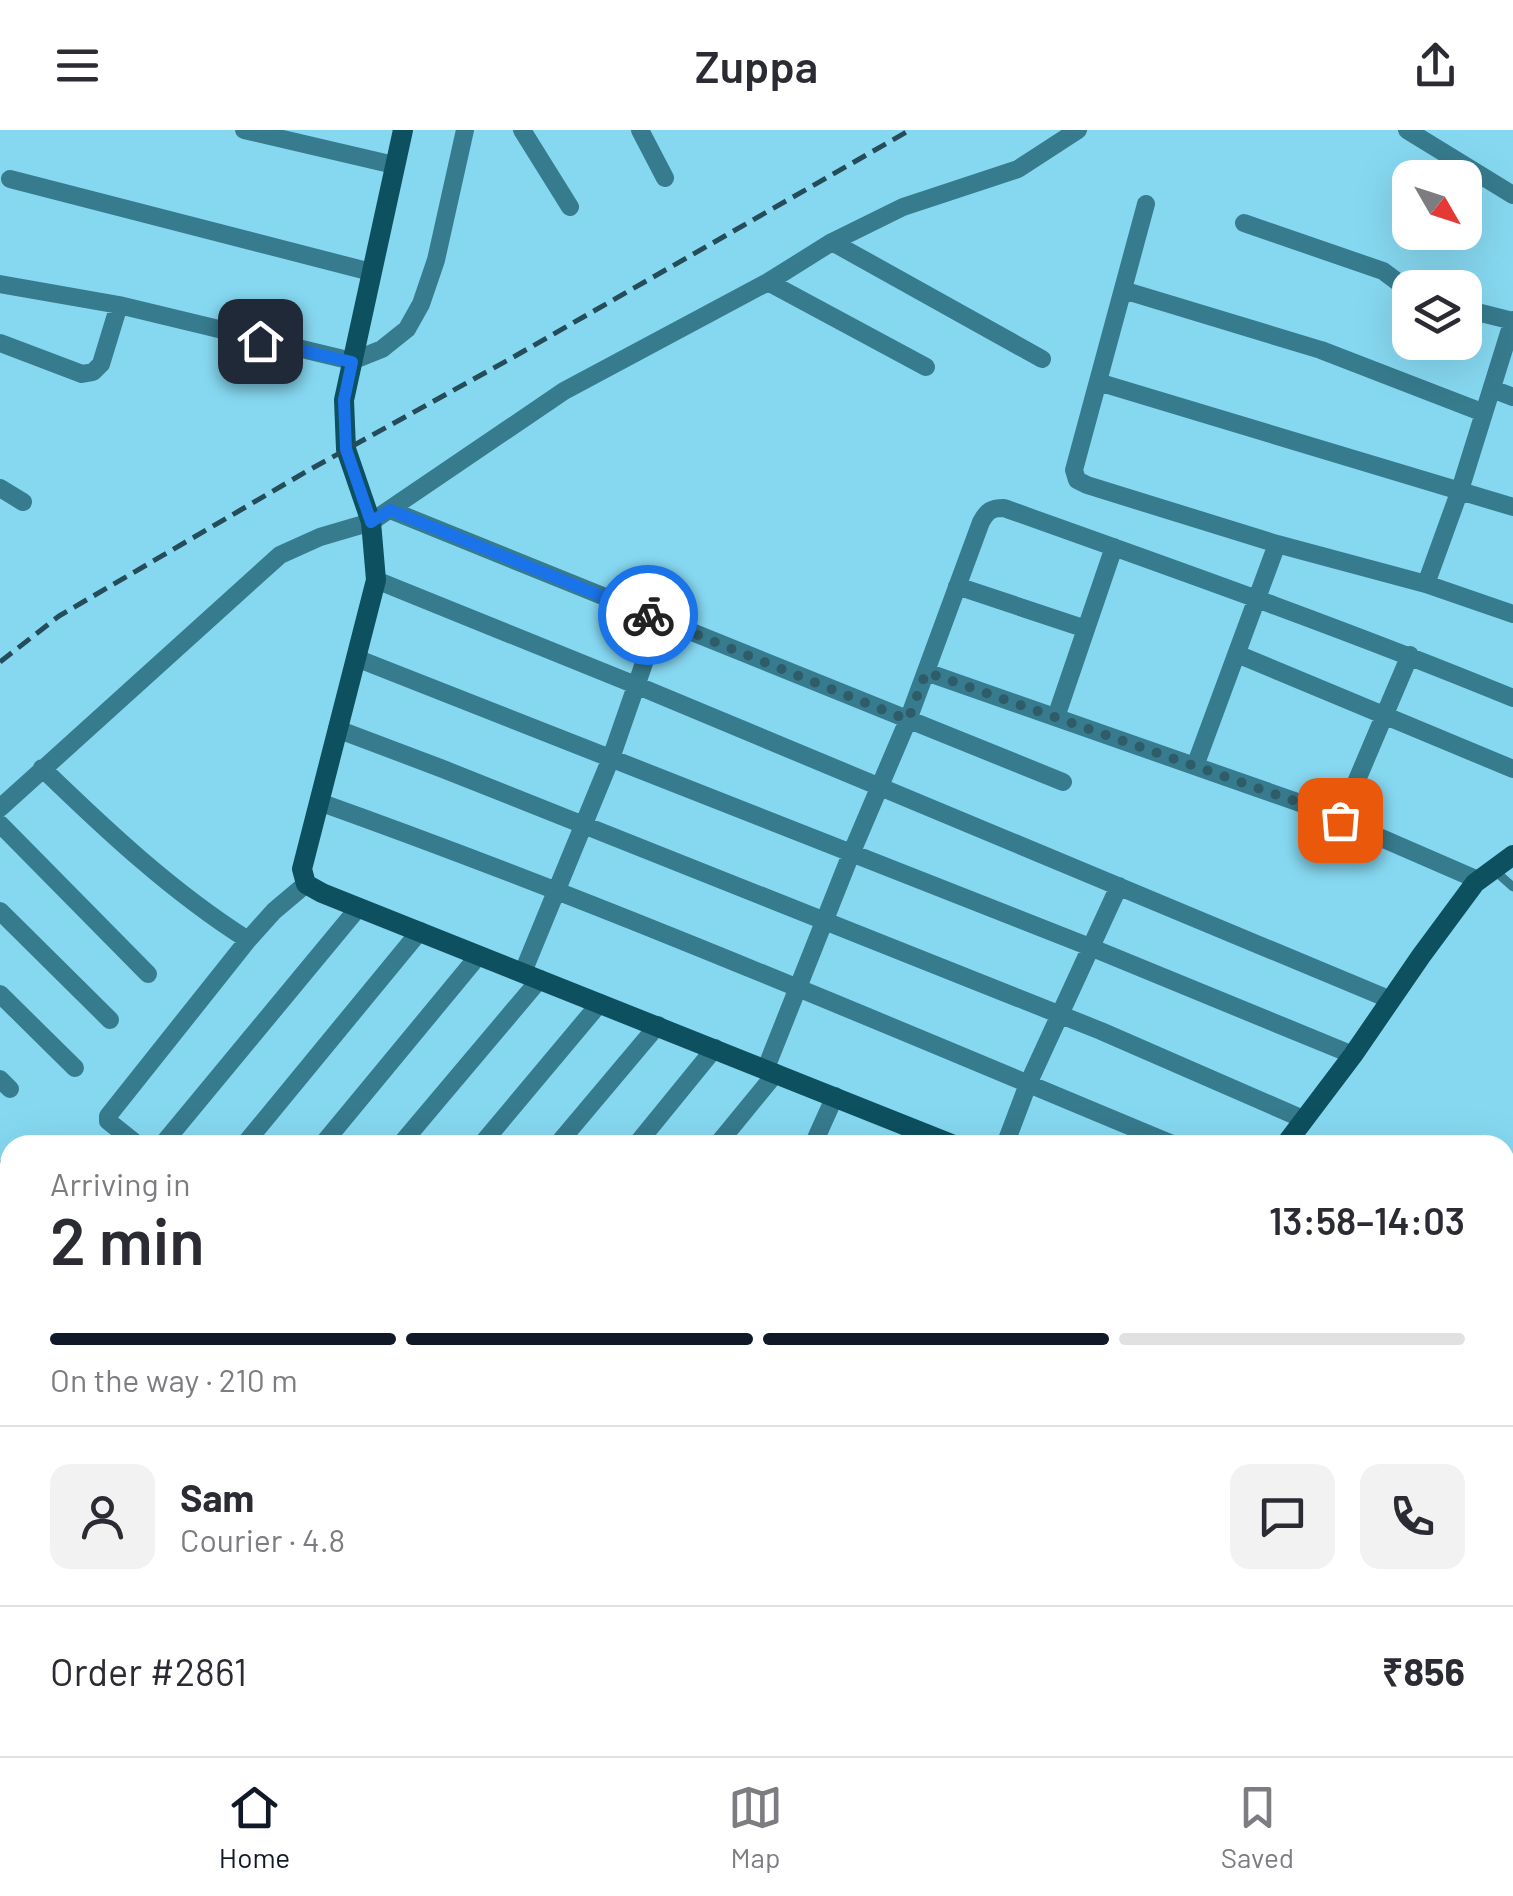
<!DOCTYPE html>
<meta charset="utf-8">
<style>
:root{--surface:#fff;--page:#f2f2f3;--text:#2b2b33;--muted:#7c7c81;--line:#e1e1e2;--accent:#111827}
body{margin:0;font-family:Barlow,sans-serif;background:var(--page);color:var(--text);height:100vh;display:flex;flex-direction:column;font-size:38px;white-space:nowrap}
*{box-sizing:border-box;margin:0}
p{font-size:32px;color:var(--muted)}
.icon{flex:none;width:55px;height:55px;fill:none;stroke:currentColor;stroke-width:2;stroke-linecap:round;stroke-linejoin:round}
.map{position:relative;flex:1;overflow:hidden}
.details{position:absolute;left:0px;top:1005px;width:1515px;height:622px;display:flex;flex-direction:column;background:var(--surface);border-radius:30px 30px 0 0;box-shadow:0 10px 40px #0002}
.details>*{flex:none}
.needle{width:65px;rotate:129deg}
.tools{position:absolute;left:1392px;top:30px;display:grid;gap:20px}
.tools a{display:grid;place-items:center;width:90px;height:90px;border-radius:20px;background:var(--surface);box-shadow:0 10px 40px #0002;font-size:50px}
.pin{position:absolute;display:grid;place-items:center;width:85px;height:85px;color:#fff;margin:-42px;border-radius:20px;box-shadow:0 5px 15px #0006}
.courier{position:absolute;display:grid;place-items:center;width:100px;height:100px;margin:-50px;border:8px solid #1a73e8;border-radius:50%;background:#fff;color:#222;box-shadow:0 2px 12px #0007}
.head em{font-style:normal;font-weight:600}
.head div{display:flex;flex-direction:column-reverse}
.head{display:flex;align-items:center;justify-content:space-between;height:170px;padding:0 50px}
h1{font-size:65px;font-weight:600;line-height:75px}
.bar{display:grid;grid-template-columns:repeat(4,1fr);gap:15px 10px;align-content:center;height:120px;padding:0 50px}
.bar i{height:12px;border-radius:8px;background:var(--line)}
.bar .on{background:var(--accent)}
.bar p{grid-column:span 4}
.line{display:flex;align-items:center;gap:25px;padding:0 50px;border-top:2px solid var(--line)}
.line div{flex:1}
.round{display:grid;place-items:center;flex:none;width:105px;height:105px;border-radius:20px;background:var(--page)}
header{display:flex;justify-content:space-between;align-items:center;height:130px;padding:0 50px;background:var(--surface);font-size:45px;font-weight:600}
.tab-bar{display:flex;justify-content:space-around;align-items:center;height:140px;border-top:2px solid var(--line);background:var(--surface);font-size:28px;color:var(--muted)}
.tab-bar a{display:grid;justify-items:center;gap:5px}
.tab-bar .on{color:var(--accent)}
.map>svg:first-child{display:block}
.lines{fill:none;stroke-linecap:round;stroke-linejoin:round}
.lane{stroke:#377b8e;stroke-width:9}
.street{stroke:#377b8e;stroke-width:18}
.secondary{stroke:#0d5060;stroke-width:20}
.primary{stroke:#1b2f35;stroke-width:25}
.rail{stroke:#254d59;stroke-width:5;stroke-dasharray:15 8;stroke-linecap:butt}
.done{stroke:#2f5c69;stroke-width:10;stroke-dasharray:0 18}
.route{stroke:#1a73e8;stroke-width:12}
</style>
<header><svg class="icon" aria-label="menu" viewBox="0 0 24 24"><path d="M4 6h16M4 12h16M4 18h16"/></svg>Zuppa<svg class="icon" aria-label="share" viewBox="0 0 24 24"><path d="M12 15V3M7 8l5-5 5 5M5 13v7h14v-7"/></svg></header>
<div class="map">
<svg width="1513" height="1626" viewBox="0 0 1513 1626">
<rect width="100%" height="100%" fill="#86d8f1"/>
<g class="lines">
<path class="lane" d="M1495 741 1513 757"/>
<path class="street" d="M244 0 394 35
M522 0 570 77
M640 0 665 48
M1407 0 1513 65
M10 49 371 142
M1146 74 1074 340 1077 350 1087 355 1277 414 1426 454 1513 484
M1244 93 1383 141 1410 161
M832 112 1042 229
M768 152 926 237
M0 154 119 175 352 231 382 219 407 199 421 174 436 130 465 0
M1123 160 1321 220 1484 283
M1465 179 1513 191
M0 213 82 244 93 242 101 234 119 175
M1098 252 1513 377
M1492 259 1513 267
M0 358 23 372
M390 380 1063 652
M376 450 638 556 1391 870
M1426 454 1460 360 1513 190
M957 456 1086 499
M1237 524 1513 639
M356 528 1090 817 1353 925
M926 542 1303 674 1478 750
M1056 587 1114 417
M337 599 443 639 1101 901 1303 989
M1195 636 1277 414
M42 638C106 700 172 762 248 810
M319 672C608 775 891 897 1175 1015
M0 678 280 425 320 407 371 392 564 261 768 152 832 112 903 77 1018 39 1078 0
M1340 690 1410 525
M0 694 148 844
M0 781 110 890
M523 842 611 628 659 490
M0 864 75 938
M766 938 851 724 908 590 981 392C987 381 991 378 1004 378 1175 439 1345 499 1513 568
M0 949 10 959
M138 1015 108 991V986L248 810 274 781 306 754
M162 1015 359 777
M244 1015 420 801
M322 1015 479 825
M400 1015 540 849
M481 1015 600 873
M557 1015 658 895
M636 1015 715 918
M717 1015 776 943
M813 1015 835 966
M1005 1015 1028 954 1119 756
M0 1043 10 1033
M0 1126 8 1116
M0 1158 10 1168
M0 1369 10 1377
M0 1429 10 1416
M0 1475 10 1482
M1505 1539 1513 1535
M190 1618 202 1626
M773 1618 783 1626
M223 1626 229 1618
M1340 1626 1356 1618"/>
<path class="secondary" d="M403 0 344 270 346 319 371 392 376 450 302 739 306 754 322 763 954 1015
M1285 1015 1353 925 1421 826 1475 753 1513 725
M1505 1435 1513 1431
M1139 1626 1155 1618"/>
<path class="primary" d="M1505 1473 1513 1469
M1505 1500 1513 1495
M1218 1626 1234 1618
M1279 1626 1294 1618"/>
<path class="rail" d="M0 532 59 486 309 340 510 229 910 0"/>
</g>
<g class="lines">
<path class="done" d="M648 485 908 590 926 542 1303 674 1340 690"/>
<path class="route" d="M260 211 352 232 344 270 346 319 371 392 390 380 648 485"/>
</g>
</svg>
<div class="tools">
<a><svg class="needle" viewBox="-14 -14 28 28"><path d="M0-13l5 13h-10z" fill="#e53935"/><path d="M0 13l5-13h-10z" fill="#7c7c81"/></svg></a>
<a><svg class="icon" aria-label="layers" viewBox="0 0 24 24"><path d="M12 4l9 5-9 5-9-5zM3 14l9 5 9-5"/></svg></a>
</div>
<div class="pin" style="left:1340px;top:690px;background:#ea580c"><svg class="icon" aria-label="bag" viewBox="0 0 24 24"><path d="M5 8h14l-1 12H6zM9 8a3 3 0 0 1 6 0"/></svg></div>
<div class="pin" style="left:260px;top:211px;background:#1f2937"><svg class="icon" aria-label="home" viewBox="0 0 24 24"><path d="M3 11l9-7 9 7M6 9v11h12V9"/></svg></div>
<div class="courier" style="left:648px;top:485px"><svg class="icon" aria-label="bike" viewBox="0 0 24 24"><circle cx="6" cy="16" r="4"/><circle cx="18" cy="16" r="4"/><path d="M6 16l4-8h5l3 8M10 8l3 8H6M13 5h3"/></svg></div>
<section class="details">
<div class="head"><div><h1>2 min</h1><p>Arriving in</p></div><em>13:58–14:03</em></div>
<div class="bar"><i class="on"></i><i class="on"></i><i class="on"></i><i></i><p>On the way · 210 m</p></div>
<div class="line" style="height:180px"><a class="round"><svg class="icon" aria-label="person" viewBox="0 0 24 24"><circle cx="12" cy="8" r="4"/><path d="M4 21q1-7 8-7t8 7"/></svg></a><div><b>Sam</b><p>Courier · 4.8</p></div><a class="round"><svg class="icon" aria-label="chat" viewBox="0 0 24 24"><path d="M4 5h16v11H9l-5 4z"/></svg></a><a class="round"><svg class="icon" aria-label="phone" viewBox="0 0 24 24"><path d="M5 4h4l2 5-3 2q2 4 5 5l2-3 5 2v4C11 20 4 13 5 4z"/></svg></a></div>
<div class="line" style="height:130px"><div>Order #2861</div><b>₹856</b></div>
</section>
</div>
<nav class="tab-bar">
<a class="on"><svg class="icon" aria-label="home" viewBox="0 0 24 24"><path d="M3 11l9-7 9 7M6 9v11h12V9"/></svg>Home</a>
<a><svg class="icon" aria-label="map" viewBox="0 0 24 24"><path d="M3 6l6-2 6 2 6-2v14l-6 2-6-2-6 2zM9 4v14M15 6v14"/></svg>Map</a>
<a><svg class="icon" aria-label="saved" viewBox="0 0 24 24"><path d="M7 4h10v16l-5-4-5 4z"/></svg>Saved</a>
</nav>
